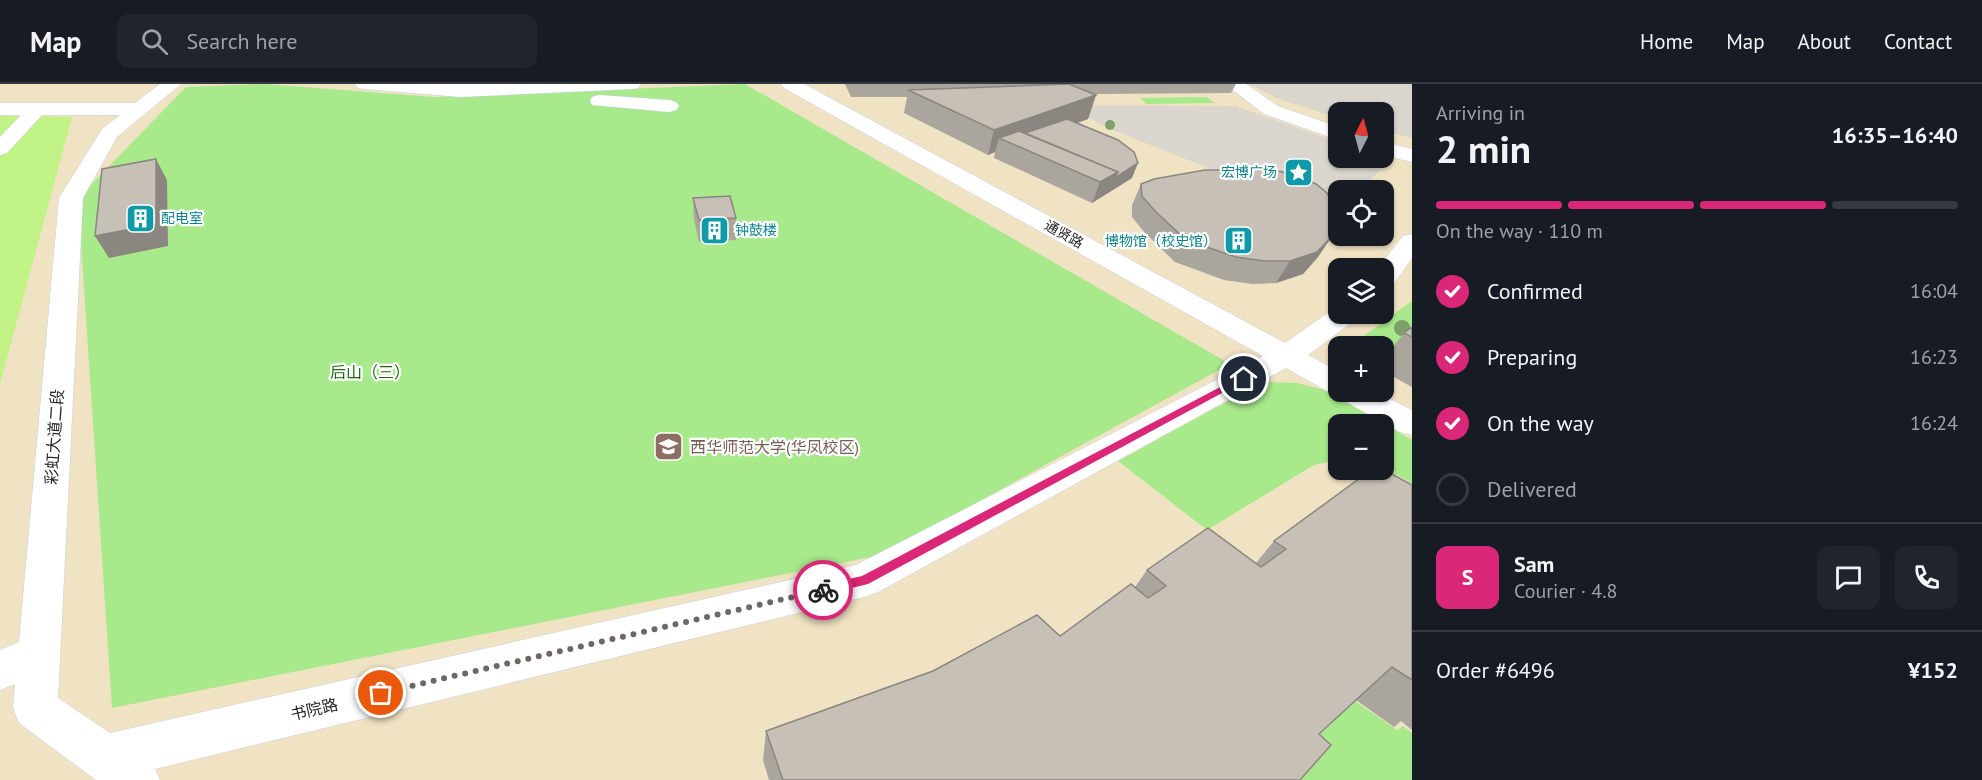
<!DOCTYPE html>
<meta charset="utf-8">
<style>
:root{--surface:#171b24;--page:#20242c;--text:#f1f3f6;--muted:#9ea1a6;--line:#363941;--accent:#db2777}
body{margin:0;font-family:"PT Sans","Noto Sans SC",sans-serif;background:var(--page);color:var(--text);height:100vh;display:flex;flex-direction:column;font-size:22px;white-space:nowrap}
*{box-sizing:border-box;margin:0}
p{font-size:20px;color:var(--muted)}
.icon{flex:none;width:33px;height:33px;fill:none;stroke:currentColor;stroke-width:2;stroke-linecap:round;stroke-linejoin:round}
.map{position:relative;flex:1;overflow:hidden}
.details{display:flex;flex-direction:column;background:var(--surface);width:570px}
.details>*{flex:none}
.needle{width:39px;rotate:6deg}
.tools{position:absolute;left:1328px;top:18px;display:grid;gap:12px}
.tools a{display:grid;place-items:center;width:66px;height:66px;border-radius:12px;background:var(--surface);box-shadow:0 2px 4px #0004;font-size:30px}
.pin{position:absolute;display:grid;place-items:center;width:51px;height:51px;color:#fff;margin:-26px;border:3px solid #fff;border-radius:50%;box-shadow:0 2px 6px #0007}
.courier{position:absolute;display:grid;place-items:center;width:60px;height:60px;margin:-30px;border:4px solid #db2777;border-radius:50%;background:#fff;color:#222;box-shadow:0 2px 8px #0007}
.headline em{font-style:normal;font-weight:800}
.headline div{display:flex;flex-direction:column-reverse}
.headline{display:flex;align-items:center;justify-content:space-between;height:102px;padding:0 24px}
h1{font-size:39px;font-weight:800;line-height:45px}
.bar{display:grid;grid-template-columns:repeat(4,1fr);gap:9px 6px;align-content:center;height:72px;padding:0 24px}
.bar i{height:8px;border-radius:4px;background:var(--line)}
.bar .selected{background:var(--accent)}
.bar p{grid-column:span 4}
.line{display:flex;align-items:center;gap:15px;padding:0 24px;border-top:2px solid var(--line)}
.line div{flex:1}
.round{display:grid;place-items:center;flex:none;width:63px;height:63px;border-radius:12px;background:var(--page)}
ol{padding:0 24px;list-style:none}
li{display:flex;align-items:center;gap:18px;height:66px}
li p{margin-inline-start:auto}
li .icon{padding:6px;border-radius:50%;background:var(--accent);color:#fff;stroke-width:4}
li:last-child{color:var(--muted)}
li i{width:33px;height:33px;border:3px solid var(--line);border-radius:50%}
header{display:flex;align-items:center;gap:36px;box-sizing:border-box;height:84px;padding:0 30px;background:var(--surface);border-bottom:2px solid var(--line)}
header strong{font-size:28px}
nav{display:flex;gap:33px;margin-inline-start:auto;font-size:21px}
.search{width:420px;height:54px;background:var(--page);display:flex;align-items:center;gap:15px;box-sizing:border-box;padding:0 21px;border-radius:12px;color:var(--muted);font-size:22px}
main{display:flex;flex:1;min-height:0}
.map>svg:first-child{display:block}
.education{fill:#f0e3c3;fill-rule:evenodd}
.green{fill:#a8e98b}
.pitch{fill:#c0f285}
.plaza{fill:#dbd6cd}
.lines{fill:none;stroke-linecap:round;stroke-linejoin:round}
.minor-casing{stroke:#cbcfe2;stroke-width:1}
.minor{fill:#fff;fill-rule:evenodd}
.tree{fill:#7ca06a}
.wall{fill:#aaa59d}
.shaded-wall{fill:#8b867f}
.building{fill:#c6c0b6;stroke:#8b867f;stroke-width:1.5}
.route{fill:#db2777}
.done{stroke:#6c6964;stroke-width:6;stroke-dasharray:0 10.8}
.labels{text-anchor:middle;stroke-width:4.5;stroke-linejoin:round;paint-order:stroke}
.far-culture-label{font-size:14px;fill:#0d838f;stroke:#fff;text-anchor:end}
.far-street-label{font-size:14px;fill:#272727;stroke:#fff}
.park-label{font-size:16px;fill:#206911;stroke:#fff}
.street-label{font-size:16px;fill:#272727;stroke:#fff}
.education-label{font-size:16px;fill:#785e54;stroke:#fff;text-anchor:start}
</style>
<header>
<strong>Map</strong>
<div class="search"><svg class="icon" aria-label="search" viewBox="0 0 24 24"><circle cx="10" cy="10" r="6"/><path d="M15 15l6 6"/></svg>Search here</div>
<nav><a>Home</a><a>Map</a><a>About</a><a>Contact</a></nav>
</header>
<main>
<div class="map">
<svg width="1412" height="696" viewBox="0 0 1412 696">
<rect width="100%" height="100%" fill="#ece3d6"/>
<path class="education" d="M0 0H1412V696H0ZM1338 28H1383V74H1338ZM1338 106H1383V152H1338ZM1338 184H1383V230H1338ZM1338 262H1383V308H1338ZM1338 340H1383V386H1338Z"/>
<path class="green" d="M264 0 434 13 745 0 1230 280 881 471 112 624 78 114 186 3Z
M1207 13 1215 19 1146 20 1140 14Z
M1412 217V253L1383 275V262H1350Z
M1263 298 1297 299 1325 306 1412 356V400L1398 391 1382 386 1383 340H1338V376L1314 381 1207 446 1118 377Z
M1355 617 1397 646 1403 642 1412 649V696H1291L1289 679Z"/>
<path class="pitch" d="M0 32 72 33 0 300Z"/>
<path class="plaza" d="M1249 0H1412V54L1383 47V28H1338V34L1279 15Z
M1062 21 1235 22 1338 58V74H1383V72L1392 74 1361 106H1338V131L1251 101 1115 47Z"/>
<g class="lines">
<defs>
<path id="minor" d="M160 0H181L117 53 83 114 58 614 110 649 856 481 1263 272 784 4 781 0H804L1285 259 1335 224 1338 223V230H1359L1355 236 1308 271 1338 287V308H1376L1412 326V351L1400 348 1341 315 1338 310 1327 307 1286 284 878 508 864 513 155 685 160 696H96L19 639 13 624 15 600 0 606V566L19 558 59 114 102 45 120 31H42L7 69 0 71V53L21 31H0V19H135Z
M355 0H641L638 4 632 5 460 13 364 5 358 4Z
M1225 0H1246L1278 22 1338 43V56L1264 30Z
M599 11 669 16 676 18 679 22 676 26 669 28 592 21 590 17 592 13Z
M1383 58 1412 65V78L1383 71Z
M1412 150V174L1392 202 1383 204V184H1378L1403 152Z"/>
</defs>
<use href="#minor" class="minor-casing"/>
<use href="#minor" class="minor"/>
</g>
<g class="tree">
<circle cx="1110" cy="41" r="5"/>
<circle cx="1402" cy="244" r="8"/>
</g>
<path class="wall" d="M845 0H1236L1231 9 1094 10 1096 11 1088 35 1077 39 1132 94 1092 119 994 74 995 68 988 71 904 29 907 13H851Z
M1141 100 1318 173 1303 190 1276 199 1252 200 1224 196 1175 178 1145 149 1132 133V121Z
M693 114 736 134V156L699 158 694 135Z
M1412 243V303L1383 287V275L1404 249Z
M1412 401V646L1401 637 1394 643 1356 616 1319 650 1300 696H769L763 676 766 647 1060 552 1135 503 1147 486 1256 479 1274 457Z"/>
<path class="shaded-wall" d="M1096 11 1088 35 1027 57 999 54 995 68 988 71 994 46Z
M156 75 167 96 168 162 109 174 95 152Z
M1138 79 1132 94 1092 119 1100 98 1118 88Z
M1333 151 1318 173 1303 190 1276 199 1290 177Z"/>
<path class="building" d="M1069 0 1096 11 994 46 908 6Z
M1067 35 1118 56 1134 68 1138 79 1115 94 1118 88 1025 49Z
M1019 47 1118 88 1100 98 999 54Z
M156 75V140L95 152 102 85Z
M1205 86H1275L1298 92 1316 100 1327 109 1338 128V134L1333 151 1317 168 1290 177H1265L1236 173 1186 156 1155 127 1142 112 1141 100 1154 95Z
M730 112 736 134 699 136 693 114Z
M1412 243V253L1404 249Z
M1383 385 1412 401V596L1392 583 1319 650 1331 661 1300 696H783L766 647 933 587 1037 531 1060 552 1131 500 1148 514 1166 502 1147 486 1208 444 1261 483 1286 465 1274 457 1371 386H1383Z"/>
<path class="route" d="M1241 292 1248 295 868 500 823 511 819 509V502L862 492Z"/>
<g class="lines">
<path class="done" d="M381 609 823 506"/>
</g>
<defs>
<symbol id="sight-square" viewBox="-11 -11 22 22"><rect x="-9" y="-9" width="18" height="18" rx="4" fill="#0f9aa8" stroke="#fff"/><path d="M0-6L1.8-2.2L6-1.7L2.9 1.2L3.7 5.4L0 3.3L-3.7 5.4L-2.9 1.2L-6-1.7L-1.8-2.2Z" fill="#fff"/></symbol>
<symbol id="building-square" viewBox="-11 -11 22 22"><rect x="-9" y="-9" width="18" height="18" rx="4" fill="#0f9aa8" stroke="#fff"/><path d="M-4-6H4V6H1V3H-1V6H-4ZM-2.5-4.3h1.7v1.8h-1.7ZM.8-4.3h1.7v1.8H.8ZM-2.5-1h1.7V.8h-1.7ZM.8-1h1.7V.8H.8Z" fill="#fff"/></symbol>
<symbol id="university-square" viewBox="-11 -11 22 22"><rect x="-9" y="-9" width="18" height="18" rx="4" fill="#8d6e63" stroke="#fff"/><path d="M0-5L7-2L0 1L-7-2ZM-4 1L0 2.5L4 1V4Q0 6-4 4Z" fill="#fff"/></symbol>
</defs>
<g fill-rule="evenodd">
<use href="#sight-square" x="1282" y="72" width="33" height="33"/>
<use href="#building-square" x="124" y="118" width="33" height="33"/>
<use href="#building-square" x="698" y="130" width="33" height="33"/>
<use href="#building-square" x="1222" y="140" width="33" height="33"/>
<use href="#university-square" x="652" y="346" width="33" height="33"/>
</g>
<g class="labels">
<g class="far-culture-label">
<text x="1277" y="93">宏博广场</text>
<text x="161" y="139" text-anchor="start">配电室</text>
<text x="735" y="151" text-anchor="start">钟鼓楼</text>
<text x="1217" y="162">博物馆（校史馆）</text>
</g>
<g class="far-street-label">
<text transform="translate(1064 150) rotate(29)" y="5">通贤路</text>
</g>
<g class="park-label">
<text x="370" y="294">后山（三）</text>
</g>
<g class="street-label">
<text transform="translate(54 353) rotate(-86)" y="6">彩虹大道二段</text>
<text transform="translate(314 625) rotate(-13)" y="6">书院路</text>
</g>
<g class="education-label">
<text x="690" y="369">西华师范大学(华凤校区)</text>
</g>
</g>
</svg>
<div class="tools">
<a><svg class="needle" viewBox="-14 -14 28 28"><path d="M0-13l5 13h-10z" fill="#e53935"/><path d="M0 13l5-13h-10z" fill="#9ea1a6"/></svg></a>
<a><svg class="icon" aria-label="locate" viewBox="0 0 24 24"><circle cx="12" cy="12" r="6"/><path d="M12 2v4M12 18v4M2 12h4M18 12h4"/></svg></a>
<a><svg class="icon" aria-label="layers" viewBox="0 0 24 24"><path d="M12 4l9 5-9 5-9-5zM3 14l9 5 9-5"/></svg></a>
<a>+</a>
<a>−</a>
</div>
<div class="pin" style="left:381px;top:609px;background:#ea580c"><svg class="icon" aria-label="bag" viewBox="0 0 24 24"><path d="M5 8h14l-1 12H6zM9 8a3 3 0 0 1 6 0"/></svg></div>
<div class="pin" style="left:1244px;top:295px;background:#1f2937"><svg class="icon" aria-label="home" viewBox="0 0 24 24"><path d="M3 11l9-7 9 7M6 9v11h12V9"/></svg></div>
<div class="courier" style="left:823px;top:506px"><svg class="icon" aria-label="bike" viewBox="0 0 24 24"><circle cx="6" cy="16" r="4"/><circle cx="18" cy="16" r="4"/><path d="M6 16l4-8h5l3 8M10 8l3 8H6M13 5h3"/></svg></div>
</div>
<section class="details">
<div class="headline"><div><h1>2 min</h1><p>Arriving in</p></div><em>16:35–16:40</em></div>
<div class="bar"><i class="selected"></i><i class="selected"></i><i class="selected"></i><i></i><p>On the way · 110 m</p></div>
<ol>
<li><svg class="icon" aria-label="check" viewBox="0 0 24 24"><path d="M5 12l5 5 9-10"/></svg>Confirmed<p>16:04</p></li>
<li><svg class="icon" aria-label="check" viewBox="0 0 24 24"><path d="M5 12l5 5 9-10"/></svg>Preparing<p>16:23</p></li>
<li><svg class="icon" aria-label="check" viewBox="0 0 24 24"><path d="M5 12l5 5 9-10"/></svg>On the way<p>16:24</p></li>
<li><i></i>Delivered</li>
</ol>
<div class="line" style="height:108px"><b class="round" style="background:var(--accent);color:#fff">S</b><div><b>Sam</b><p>Courier · 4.8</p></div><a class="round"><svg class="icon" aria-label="chat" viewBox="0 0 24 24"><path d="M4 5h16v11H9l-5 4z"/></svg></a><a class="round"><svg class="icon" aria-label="phone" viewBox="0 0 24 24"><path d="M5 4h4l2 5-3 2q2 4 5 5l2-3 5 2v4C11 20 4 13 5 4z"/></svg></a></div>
<div class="line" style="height:78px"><div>Order #6496</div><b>¥152</b></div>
</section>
</main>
